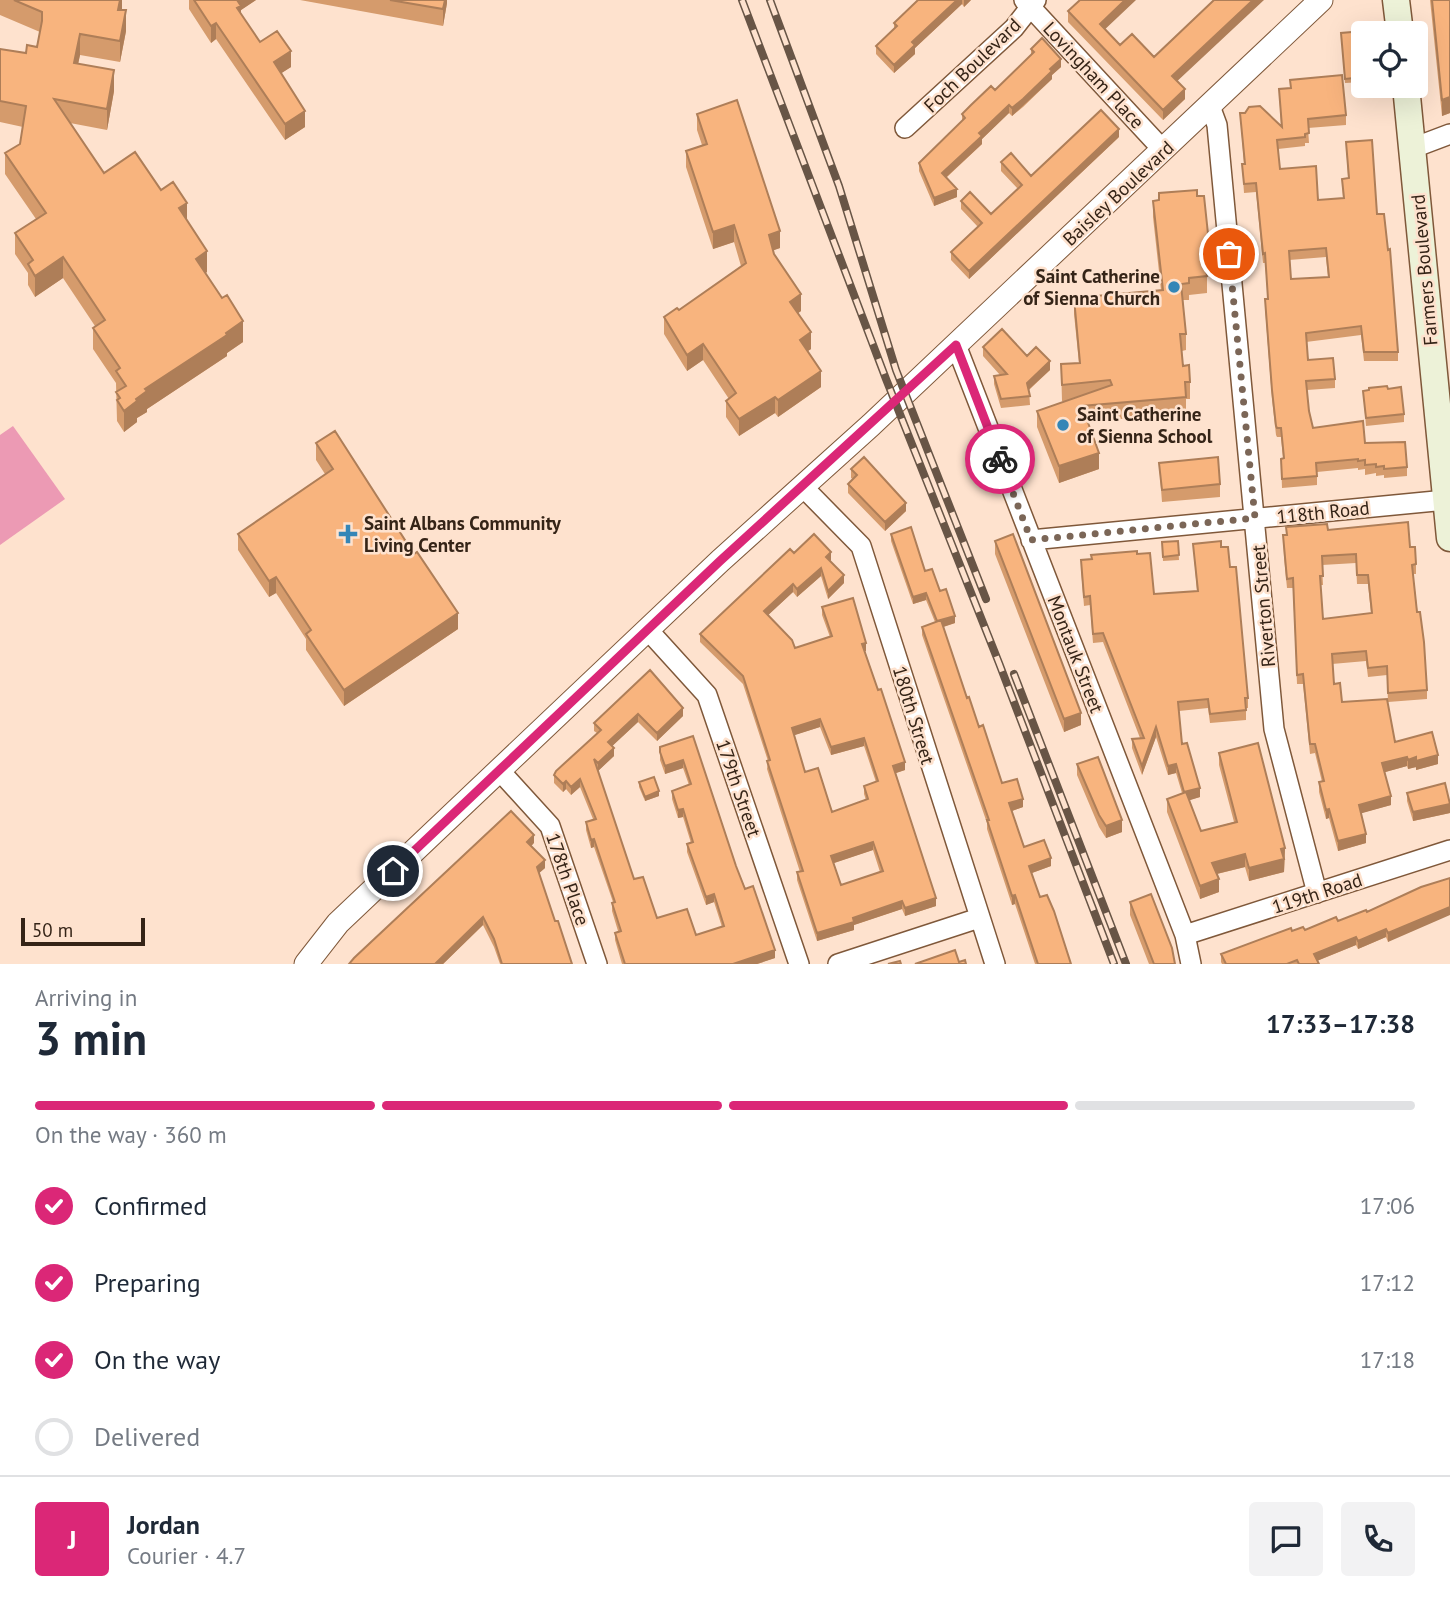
<!DOCTYPE html>
<meta charset="utf-8">
<style>
:root{--surface:#fff;--page:#f2f2f3;--text:#1f2937;--muted:#747a83;--line:#e0e1e3;--accent:#db2777}
body{margin:0;font-family:"PT Sans",sans-serif;background:var(--page);color:var(--text);height:100vh;display:flex;flex-direction:column;font-size:26px;white-space:nowrap}
*{box-sizing:border-box;margin:0}
p{font-size:23px;color:var(--muted)}
.icon{flex:none;width:38px;height:38px;fill:none;stroke:currentColor;stroke-width:2;stroke-linecap:round;stroke-linejoin:round}
.map{position:relative;height:964px;overflow:hidden}
.details{display:flex;flex-direction:column;background:var(--surface);flex:1}
.details>*{flex:none}
.fabs{position:absolute;left:1351px;top:21px;display:grid;gap:14px}
.fabs a{display:grid;place-items:center;width:77px;height:77px;border-radius:7px;background:var(--surface);box-shadow:0 7px 28px #0002;font-size:35px}
.scale{position:absolute;left:21px;bottom:18px;width:124px;box-sizing:border-box;padding-left:7px;border:4px solid #352417;border-top:0;font-size:19px;line-height:24px;white-space:nowrap;color:#352417;-webkit-text-stroke:5px #fee2ce;paint-order:stroke}
.pin{position:absolute;display:grid;place-items:center;width:60px;height:60px;color:#fff;margin:-30px;border:4px solid #fff;border-radius:50%;box-shadow:0 2px 7px #0007}
.courier{position:absolute;display:grid;place-items:center;width:70px;height:70px;margin:-35px;border:5px solid #db2777;border-radius:50%;background:#fff;color:#222;box-shadow:0 2px 9px #0007}
.summary em{font-style:normal;font-weight:800}
.summary div{display:flex;flex-direction:column-reverse}
.summary{display:flex;align-items:center;justify-content:space-between;height:119px;padding:0 35px}
h1{font-size:46px;font-weight:800;line-height:52px}
.bar{display:grid;grid-template-columns:repeat(4,1fr);gap:10px 7px;align-content:center;height:84px;padding:0 35px}
.bar i{height:9px;border-radius:5px;background:var(--line)}
.bar .active{background:var(--accent)}
.bar p{grid-column:span 4}
.line{display:flex;align-items:center;gap:18px;padding:0 35px;border-top:2px solid var(--line)}
.line div{flex:1}
.round{display:grid;place-items:center;flex:none;width:74px;height:74px;border-radius:7px;background:var(--page)}
ol{padding:0 35px;list-style:none}
li{display:flex;align-items:center;gap:21px;height:77px}
li p{margin-inline-start:auto}
li .icon{padding:7px;border-radius:50%;background:var(--accent);color:#fff;stroke-width:4}
li:last-child{color:var(--muted)}
li i{width:38px;height:38px;border:4px solid var(--line);border-radius:50%}
.map>svg:first-child{display:block}
.green{fill:#ec9ab4}
.lines{fill:none;stroke-linecap:round;stroke-linejoin:round}
.minor-casing{stroke:#7f583a;stroke-width:22}
.tertiary-casing{stroke:#7f583a;stroke-width:25}
.secondary-casing{stroke:#7f583a;stroke-width:29}
.minor{stroke:#fff;stroke-width:19}
.tertiary{stroke:#fff;stroke-width:23}
.secondary{stroke:#edf2d8;stroke-width:26}
.rail-casing{stroke:#685546;stroke-width:8}
.rail{stroke:#fee2ce;stroke-width:5;stroke-dasharray:16;stroke-linecap:butt}
.wall{fill:#d59b6c;fill-rule:evenodd}
.shaded-wall{fill:#ae7e58}
.building{fill:#f8b47e;stroke:#ae7e58;stroke-width:2;fill-rule:evenodd}
.done{stroke:#7b6657;stroke-width:7;stroke-dasharray:0 12.6}
.route{stroke:#db2777;stroke-width:9}
.poi-dot{fill:#3486b7;stroke:#fee2ce;stroke-width:2.5}
.labels{text-anchor:middle;stroke-width:5;stroke-linejoin:round;paint-order:stroke}
.street-label{font-size:19px;fill:#352417;stroke:#fee2ce}
.poi-label{font-size:19px;font-weight:bold;fill:#352417;stroke:#fee2ce;text-anchor:start}
</style>
<div class="map">
<svg width="1450" height="964" viewBox="0 0 1450 964">
<rect width="100%" height="100%" fill="#fee2ce"/>
<path class="green" d="M13 426 65 499 0 545V435Z"/>
<g class="lines">
<defs>
<path id="minor" d="M1024 0 1163 150
M1210 106 1217 125 1274 729 1317 893
M905 128 1014 28 1036 0
M1413 148 1450 134
M956 345 1185 935 1191 964
M802 486 861 546 995 964
M1031 540 1446 500
M648 630 707 695 799 964
M499 770 550 826 597 964
M1185 935 1450 850
M838 964 979 918"/>
<path id="tertiary" d="M306 964 338 923 720 561 871 425 1321 0"/>
<path id="secondary" d="M1396 0 1400 33
M1406 86 1450 538"/>
</defs>
<use href="#minor" class="minor-casing"/>
<use href="#tertiary" class="tertiary-casing"/>
<use href="#secondary" class="secondary-casing"/>
<use href="#minor" class="minor"/>
<use href="#tertiary" class="tertiary"/>
<use href="#secondary" class="secondary"/>
<defs>
<path id="rail" d="M742 0 886 379 999 663 1114 964
M770 0 839 186 896 370 986 599
M1014 674 1126 964"/>
</defs>
<use href="#rail" class="rail-casing"/>
<use href="#rail" class="rail"/>
</g>
<path class="wall" d="M0 0H122V10L126 31 120 62 80 55 78 63 114 91 107 130 70 123 104 173 161 190 187 220 207 272 205 273 243 342 227 353V356L147 409V412L137 418V422L124 432 117 421 116 383 93 349V328L95 326 63 278 35 297 28 285V273L15 254V233L36 219 5 174V153L20 144 23 127 0 122V49L26 53 37 47 40 32 0 15Z
M189 0H256L241 10V14L260 42 291 67 281 73 305 127 285 140 216 39 211 43 189 9Z
M300 0H447V3L443 26Z
M918 0H971L964 7 962 4 915 48V54L894 73 876 54V46L894 29V23Z
M1430 0H1450V113L1442 116Z
M1068 11 1105 29 1120 45 1177 81 1185 99 1163 120 1068 22Z
M1363 31V82L1345 83 1341 33Z
M1031 49 1061 67 1052 75V79L1023 107 1012 116 1009 113 982 139V144L946 178 957 197 934 206 919 171V163L962 122V114L995 90 1031 55Z
M1290 80 1346 115V125L1308 128 1309 143H1305V146L1278 149 1280 169 1318 200 1343 198 1342 179 1348 178 1346 142 1377 214 1398 352V361H1364L1361 335 1306 342 1308 360 1335 379V388L1307 390 1309 411 1313 428 1365 443 1407 467V476L1384 478V475L1376 476V473L1365 475V469L1358 470V468L1317 472V485L1282 488 1281 459 1283 458 1281 437H1277L1276 435 1272 399 1265 308V299H1268L1265 263H1263L1256 192 1244 193 1242 164H1244L1240 113 1281 127 1279 89H1290ZM1326 257 1328 277 1291 279 1289 260Z
M697 114 780 248 773 250 774 254 801 311 798 313 811 349 808 351 821 387 778 417 775 413 739 436 726 417V401L729 399 703 360 687 371 664 334V317L679 310 741 266 734 242 713 249 686 167V151L702 145 697 130Z
M1119 137 969 279 951 260V252L978 227 961 209V201L991 214 1018 189 1001 171V162L1031 176Z
M1159 193 1197 196 1210 253V269H1207V293L1189 295V300H1183L1186 334V350L1182 351 1183 366 1190 382V399H1186V413L1088 422 1099 469 1059 483 1037 427V411L1065 401H1062L1061 364 1079 363 1074 314V298L1161 290 1153 217V201L1159 200Z
M983 347 1027 356 1050 370 1029 390 1030 405 1001 408 994 384V376L1000 375 983 356Z
M1388 389 1404 414V422L1366 426 1363 391Z
M316 443 458 629 344 706 306 650V639L276 593 269 597 238 550V534L325 474 316 460Z
M1159 463 1220 484V497L1162 502Z
M851 469 906 511 885 531 848 493V484L853 479 851 478Z
M1286 527 1328 530 1410 547 1416 564V574H1413L1427 690V699L1388 702 1387 675 1368 677 1366 661 1332 664 1334 684 1342 702 1395 742 1438 764 1416 770V767L1408 769 1407 766 1385 772 1391 805 1361 813 1366 843 1338 851 1329 818 1326 819 1319 792V782H1322L1315 753 1310 754 1303 684H1297L1293 588H1287L1284 557 1283 535H1286ZM1356 563 1357 584H1368L1371 613 1323 619 1320 585H1323L1322 565Z
M891 534 925 571 940 591 955 623 943 627 967 698 1002 783 1023 807 1012 811 1024 847 1051 866 1032 873 1040 897 1071 964H1035L1015 904 1012 905 987 829V823L922 635V627L935 622 926 600 913 604 891 541Z
M995 541 1081 725 1064 732 995 554Z
M1178 541 1179 560 1163 561 1162 542Z
M1193 544 1221 547 1230 567 1248 698V708H1246V720L1210 723 1208 708 1179 711 1182 744 1200 797 1189 800 1201 831 1234 822 1219 765V753L1285 848 1284 872 1249 881 1245 867 1217 874 1219 892 1200 899 1167 812V799L1182 793 1176 773 1168 775 1156 737 1142 775 1132 748V739L1140 738 1103 642 1093 643 1090 605 1084 606 1081 569V560L1137 554 1154 594 1197 591Z
M794 553 831 560 830 561 844 583 828 599 821 576 797 597 793 592 768 615 795 648 830 637 822 615V607L866 651H865L905 770 896 773 936 906 905 916 902 909 854 925V930L817 941 797 880V872H800L767 769 768 761 743 684 700 642V634ZM820 727 831 755 864 746 876 782 864 786V794L866 800 832 812 805 772 794 735ZM873 850 880 872 841 885 834 863Z
M650 670 683 716 657 741 638 722 612 746 614 756 598 771 634 879 657 918 696 935 722 927 714 902 706 905 687 852V844L691 843 683 817 678 818 672 799V791L689 785 683 768 665 774 660 760V747L693 736 736 866 775 958 757 964H622L615 940V933L618 931 612 911V903L613 902 594 847 591 848 586 830V822L593 819 580 787 571 795 566 789 563 792 554 783V775L597 733 594 731V723Z
M1077 764 1122 832 1106 838 1099 827 1077 775Z
M639 782 659 796 645 801 639 787Z
M1407 793 1450 813 1413 821 1407 801Z
M534 843 531 846 545 868 539 873 555 921 572 964H500L494 947 483 925 443 964H349Z
M1450 878 1388 942 1386 937 1358 949 1356 945 1317 961 1319 964H1222L1221 962V954L1292 931 1305 930 1367 912Z
M1130 902 1175 964H1149L1130 915Z"/>
<path class="shaded-wall" d="M120 0H122V11L118 10Z
M235 0H256L241 10V22Z
M445 0H447V3L443 26V9Z
M957 0H962V4L915 48V54L894 73V65L912 42Z
M964 0H971L964 7Z
M1125 0H1136L1100 34V24Z
M1253 0H1264L1172 86V76Z
M126 10V31L120 62V41Z
M216 23V39L211 43V26Z
M80 34V55L74 84V63Z
M291 51V67L274 78V62Z
M1061 59V67L1052 75V79L1012 116V108Z
M114 70V91L107 130V109Z
M1185 89V99L1163 120V110Z
M1450 97V113L1442 116V100Z
M1009 105V113L982 139V144L942 181V173L979 133Z
M305 111V127L285 140V124Z
M1119 129V137L969 279V271Z
M957 189V197L934 206V198Z
M187 203V224L179 208Z
M734 225V242L713 249V232Z
M780 231V248L769 252V235Z
M207 251V272L196 280V259Z
M63 257V278L35 297V276Z
M801 294V311L790 319V302Z
M243 321V342L227 353V356L147 409V412L137 418V422L124 432V411L145 389Z
M811 332V349L800 356V340Z
M703 344V360L687 371V355Z
M1050 361V370L1027 391V383Z
M821 371V387L778 417V400Z
M775 397V413L739 436V419Z
M1099 453V469L1059 483V466Z
M906 503V511L885 531V522Z
M831 552V560L826 565V557Z
M821 568V576L797 597V589Z
M844 575V583L828 599V591Z
M276 577V593L269 597V581Z
M793 584V592L764 619V611Z
M926 593V600L913 604V597Z
M458 613V629L344 706V690Z
M955 616V623L937 629V622Z
M866 643V651L862 652V644Z
M683 708V716L657 741V733Z
M1081 713V725L1064 732V719Z
M638 714V722L608 750V742Z
M820 719V727L792 736V728Z
M1156 727V737L1142 775V766Z
M864 738V746L831 755V747Z
M614 748V756L598 771V763Z
M1438 755V764L1416 770V761Z
M1407 757V766L1382 773V763Z
M1416 757V767L1408 769V760Z
M683 760V768L665 774V766Z
M905 762V770L893 774V766Z
M1176 764V773L1168 775V766Z
M580 779V787L571 795V787Z
M566 781V789L563 792V784Z
M1200 788V797L1184 802V792Z
M659 791V796L645 801V797Z
M1391 796V805L1359 814V805Z
M1023 799V807L1009 812V803Z
M1450 804V813L1413 821V812Z
M683 809V817L678 818V810Z
M1329 809V818L1326 819V810Z
M1122 820V832L1106 838V826Z
M1366 834V843L1338 851V841Z
M534 835V843L527 850V842Z
M594 839V847L591 848V840Z
M873 842V850L831 864V856Z
M1285 848 1284 872 1249 881V868Z
M1245 854V867L1212 875V863Z
M1051 858V866L1029 874V866Z
M545 860V868L537 875V867Z
M1219 879V892L1200 899V886Z
M714 894V902L706 905V897Z
M1015 895V904L1012 905V896Z
M936 898V906L905 916V908Z
M902 901V909L854 925V930L817 941V933L853 918Z
M1450 907V915L1388 942V933Z
M483 917V925L443 964H435Z
M1386 929V937L1358 949V941Z
M1356 937V945L1314 962V954Z
M775 950V958L757 964H733Z"/>
<path class="building" d="M14 0H120L118 10H126L120 41 80 34 74 63 114 70 107 109 54 99 104 173 135 152 161 190 173 182 187 203 179 208 207 251 196 259 222 298 227 295 243 321 226 333 227 335 145 389 147 391 136 399 137 401 124 411 117 400 120 398 116 392 126 386 116 371 120 368 93 328 105 320 63 257 35 276 28 264 33 260 15 233 46 213 5 153 20 144 26 106 0 101V49L26 53 27 45 37 47 42 21V12Z
M194 0H237L241 6 237 8 260 42 277 31 291 51 274 62 305 111 285 124 216 23 211 26Z
M390 0H445L443 9Z
M918 0H957L912 42 915 45 894 65 876 46 897 26 894 23Z
M1080 0H1125L1100 24 1120 45 1132 34 1154 57 1214 0H1253L1172 76 1185 89 1163 110 1068 11Z
M1432 0H1450V97L1442 100Z
M1363 31V77L1345 79 1341 33Z
M1042 38 1061 59 1050 69 1052 71 1023 99 1012 108 1009 105 989 124 979 133 982 136 942 173 957 189 934 198 919 163 965 118 962 114 971 105 991 86 995 90 1034 52 1031 49Z
M1342 75 1346 115 1308 119 1309 133 1305 134V137L1277 140 1280 169 1316 166 1318 200 1344 198 1342 179 1349 178 1346 142 1372 140 1377 214H1384L1388 250 1390 249 1398 352H1364L1361 326 1306 333 1308 360 1333 358 1335 379 1306 381 1309 411 1313 428 1363 421 1365 443 1405 442 1407 467 1384 469V466L1376 467V464L1365 465V460L1358 461V459L1316 463 1317 476 1282 479 1281 459 1284 458 1281 428H1277L1276 426 1272 390 1265 299H1268L1265 253 1263 254 1256 183 1244 184 1242 164H1245L1240 113H1245L1249 107 1260 106 1282 127 1279 89 1291 88 1290 80ZM1326 248 1329 277 1291 279 1289 251Z
M737 100 780 231 769 235 774 254 801 294 790 302 811 332 800 340 821 371 778 400 775 397 739 419 726 401 736 393 703 344 687 355 664 317 677 308 679 310 746 263 734 225 713 232 686 151 707 144 697 114Z
M1101 110 1119 129 969 271 951 252 982 223 961 201 970 192 991 214 1022 185 1001 162 1011 153 1031 176Z
M1197 190V196H1204L1210 253H1207V261H1205L1207 276 1189 278V283L1181 284 1186 334H1180L1183 366 1189 365 1190 382H1185L1186 397 1082 406 1099 453 1059 466 1037 411 1112 385 1110 380 1062 385 1061 364 1080 363 1074 298 1163 290 1153 201 1159 200V193Z
M1002 329 1027 356 1036 347 1050 361 1027 383 1030 396 1001 399 994 376 1007 374 983 347Z
M1387 386 1388 389 1401 387 1404 414 1366 418 1363 391 1369 390V388Z
M335 431 414 554 417 552 458 613 344 690 306 634 311 630 276 577 269 581 238 534 333 469 316 443Z
M864 457 906 503 885 522 848 484 857 475 851 469Z
M1218 457 1220 484 1162 490 1159 463Z
M1408 522 1410 547H1415L1416 564 1412 565 1417 612H1420L1424 642 1427 690 1388 693 1387 666 1368 668 1366 651 1332 654 1334 684 1340 683 1342 702 1387 699 1395 742 1432 732 1438 755 1416 761V757L1408 760 1407 757 1382 763 1391 796 1359 805 1366 834 1338 841 1329 809 1326 810 1319 782 1324 781 1315 744H1310L1303 674 1297 675 1293 578 1287 579 1283 535H1287L1286 527 1327 524 1328 530ZM1356 554 1357 575H1368L1372 613 1323 619 1320 576H1323L1322 556Z
M911 527 925 571 932 569 940 591 946 589 955 616 937 621 926 593 913 597 891 534Z
M814 534 831 552 826 557 844 575 828 591 821 568 797 589 793 584 764 611 792 640 795 648 832 636 822 607 853 598 866 643 862 644 878 690 881 689 905 762 893 766 936 898 905 908 902 901 853 918 854 922 817 933 797 872 803 871 767 761 770 760 743 676 700 634 790 549 794 553ZM820 719 831 747 864 738 878 781 864 786 868 799 832 812 818 768 805 772 792 728ZM873 842 883 871 841 885 831 856Z
M1013 534 1081 713 1064 719 995 541Z
M1178 541 1179 555 1163 557 1162 542Z
M1221 541V547H1228L1230 567H1236L1248 698H1245L1246 710 1210 714 1208 699 1178 702 1182 744 1187 743 1200 788 1184 792 1176 764 1168 766 1156 727 1142 766 1132 739 1144 738 1103 633 1093 634 1090 596 1084 597 1081 560 1092 559 1091 555 1137 551V554L1150 553 1154 594 1198 591 1193 544Z
M941 620 967 698 969 697 979 727 983 725 1002 783 1017 779 1023 799 1009 803 1024 847 1044 840 1051 858 1029 866 1040 897 1047 895 1054 911 1071 964H1038L1015 895 1012 896 987 820H989L922 627Z
M650 670 683 708 657 733 638 714 608 742 614 748 598 763 594 759 634 879 643 877 657 918 687 909 696 935 724 926 714 894 706 897 687 844 693 842 683 809 678 810 672 791 691 784 683 760 665 766 660 752V747L693 736 736 866 745 889 753 886 775 950 733 964H625L615 933 621 931 612 903 615 902 594 839 591 840 586 822 596 819 580 779 571 787 566 781 563 784 554 775 556 771 601 730 594 723Z
M1258 743 1285 848 1281 849 1284 859 1249 868 1245 854 1212 863 1219 879 1200 886 1167 799 1186 792 1201 831 1237 822 1219 753Z
M1098 757 1122 820 1106 826 1099 815 1077 764Z
M654 777 659 791 645 797 639 782Z
M1445 783 1450 804 1413 812 1407 793Z
M511 811 534 835 527 842 545 860 537 867 555 921H558L572 964H502L494 939 483 917 435 964H349L354 958Z
M1450 878V907L1388 933 1386 929 1358 941 1356 937 1314 954 1319 964H1299L1297 960 1287 964H1226L1221 954 1291 928 1292 931 1303 927 1305 930 1336 917 1338 921 1366 910 1367 912 1421 887Z
M1151 894 1172 948 1175 964H1154L1130 902Z
M955 950 959 962 965 960 966 964H915Z
M900 961 901 964H888Z"/>
<g class="lines">
<path class="done" d="M1000 459 1031 540 1255 518 1229 254"/>
<path class="route" d="M393 871 720 561 956 345 1000 459"/>
</g>
<g class="poi-dot">
<circle cx="1174" cy="287" r="7"/>
<circle cx="1063" cy="425" r="7"/>
<path d="M344.5 523.5h7v7h7v7h-7v7h-7v-7h-7v-7h7z"/>
</g>
<g class="labels">
<g class="street-label">
<text transform="translate(972 65) rotate(-44)" y="7">Foch Boulevard</text>
<text transform="translate(1094 75) rotate(47)" y="7">Lovingham Place</text>
<text transform="translate(1118 193) rotate(-43)" y="7">Baisley Boulevard</text>
<text transform="translate(1424 270) rotate(-95)" y="7">Farmers Boulevard</text>
<text transform="translate(1323 512) rotate(-6)" y="7">118th Road</text>
<text transform="translate(1263 606) rotate(-95)" y="7">Riverton Street</text>
<text transform="translate(1076 654) rotate(69)" y="7">Montauk Street</text>
<text transform="translate(914 715) rotate(73)" y="7">180th Street</text>
<text transform="translate(739 788) rotate(71)" y="7">179th Street</text>
<text transform="translate(568 879) rotate(71)" y="7">178th Place</text>
<text transform="translate(1317 893) rotate(-18)" y="7">119th Road</text>
</g>
<g class="poi-label">
<text x="1160" y="283" text-anchor="end">Saint Catherine<tspan x="1160" dy="22">of Sienna Church</tspan></text>
<text x="1077" y="421">Saint Catherine<tspan x="1077" dy="22">of Sienna School</tspan></text>
<text x="364" y="530">Saint Albans Community<tspan x="364" dy="22">Living Center</tspan></text>
</g>
</g>
</svg>
<div class="fabs">
<a><svg class="icon" aria-label="locate" viewBox="0 0 24 24"><circle cx="12" cy="12" r="6"/><path d="M12 2v4M12 18v4M2 12h4M18 12h4"/></svg></a>
</div>
<div class="scale">50 m</div>
<div class="pin" style="left:1229px;top:254px;background:#ea580c"><svg class="icon" aria-label="bag" viewBox="0 0 24 24"><path d="M5 8h14l-1 12H6zM9 8a3 3 0 0 1 6 0"/></svg></div>
<div class="pin" style="left:393px;top:871px;background:#1f2937"><svg class="icon" aria-label="home" viewBox="0 0 24 24"><path d="M3 11l9-7 9 7M6 9v11h12V9"/></svg></div>
<div class="courier" style="left:1000px;top:459px"><svg class="icon" aria-label="bike" viewBox="0 0 24 24"><circle cx="6" cy="16" r="4"/><circle cx="18" cy="16" r="4"/><path d="M6 16l4-8h5l3 8M10 8l3 8H6M13 5h3"/></svg></div>
</div>
<section class="details">
<div class="summary"><div><h1>3 min</h1><p>Arriving in</p></div><em>17:33–17:38</em></div>
<div class="bar"><i class="active"></i><i class="active"></i><i class="active"></i><i></i><p>On the way · 360 m</p></div>
<ol>
<li><svg class="icon" aria-label="check" viewBox="0 0 24 24"><path d="M5 12l5 5 9-10"/></svg>Confirmed<p>17:06</p></li>
<li><svg class="icon" aria-label="check" viewBox="0 0 24 24"><path d="M5 12l5 5 9-10"/></svg>Preparing<p>17:12</p></li>
<li><svg class="icon" aria-label="check" viewBox="0 0 24 24"><path d="M5 12l5 5 9-10"/></svg>On the way<p>17:18</p></li>
<li><i></i>Delivered</li>
</ol>
<div class="line" style="height:126px"><b class="round" style="background:var(--accent);color:#fff">J</b><div><b>Jordan</b><p>Courier · 4.7</p></div><a class="round"><svg class="icon" aria-label="chat" viewBox="0 0 24 24"><path d="M4 5h16v11H9l-5 4z"/></svg></a><a class="round"><svg class="icon" aria-label="phone" viewBox="0 0 24 24"><path d="M5 4h4l2 5-3 2q2 4 5 5l2-3 5 2v4C11 20 4 13 5 4z"/></svg></a></div>
</section>
